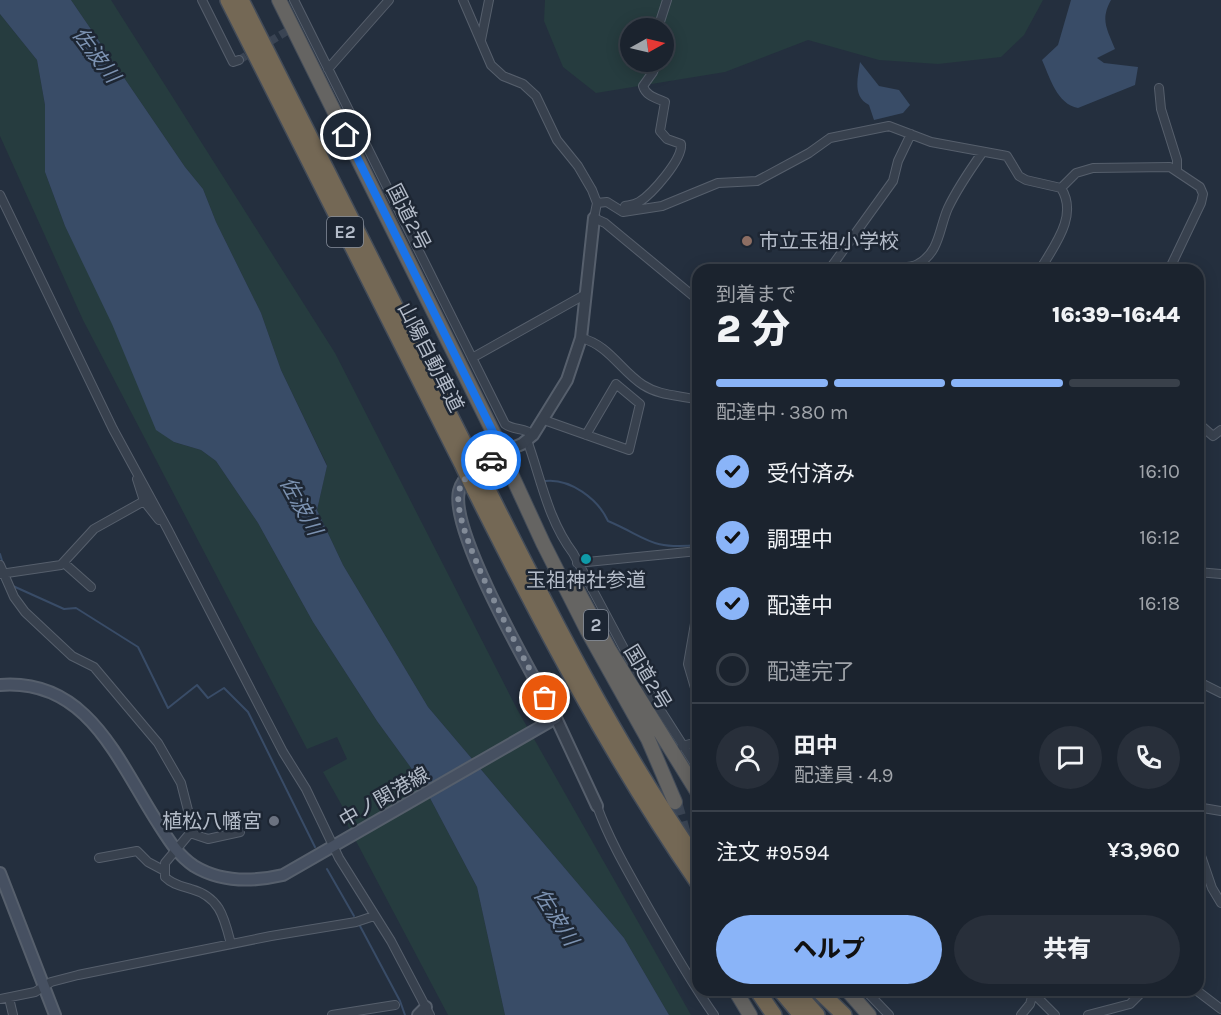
<!DOCTYPE html>
<html lang="ja">
<meta charset="utf-8">
<style>
:root{--surface:#1b232e;--page:#282f3a;--text:#f1f3f6;--muted:#a0a4aa;--line:#39404a;--accent:#8ab4f8}
body{margin:0;font-family:Karla,"Noto Sans JP",sans-serif;background:var(--page);color:var(--text);height:100vh;display:flex;flex-direction:column;font-size:22px;white-space:nowrap}
*{box-sizing:border-box;margin:0}
p{font-size:20px;color:var(--muted)}
.icon{flex:none;width:33px;height:33px;fill:none;stroke:currentColor;stroke-width:2;stroke-linecap:round;stroke-linejoin:round}
.map{position:relative;flex:1;overflow:hidden}
.drawer{position:absolute;left:692px;top:264px;width:512px;height:732px;display:flex;flex-direction:column;background:var(--surface);border-radius:18px;box-shadow:0 3px 15px #0003,0 0 0 2px var(--line)}
.drawer>*{flex:none}
.needle{width:39px;rotate:82deg}
.tools{position:absolute;left:620px;top:18px;display:grid;gap:12px}
.tools a{display:grid;place-items:center;width:54px;height:54px;border-radius:50%;background:var(--surface);box-shadow:0 3px 15px #0003,0 0 0 2px var(--line);font-size:30px}
.pin{position:absolute;display:grid;place-items:center;width:51px;height:51px;color:#fff;margin:-26px;border:3px solid #fff;border-radius:50%;box-shadow:0 2px 6px #0007}
.courier{position:absolute;display:grid;place-items:center;width:60px;height:60px;margin:-30px;border:4px solid #1a73e8;border-radius:50%;background:#fff;color:#222;box-shadow:0 2px 8px #0007}
.overview em{font-style:normal;font-weight:800}
.overview div{display:flex;flex-direction:column-reverse}
.overview{display:flex;align-items:center;justify-content:space-between;height:102px;padding:0 24px}
h1{font-size:39px;font-weight:800;line-height:45px}
.bar{display:grid;grid-template-columns:repeat(4,1fr);gap:9px 6px;align-content:center;height:72px;padding:0 24px}
.bar i{height:8px;border-radius:4px;background:var(--line)}
.bar .active{background:var(--accent)}
.bar p{grid-column:span 4}
.line{display:flex;align-items:center;gap:15px;padding:0 24px;border-top:2px solid var(--line)}
.line div{flex:1}
.round{display:grid;place-items:center;flex:none;width:63px;height:63px;border-radius:32px;background:var(--page)}
ol{padding:0 24px;list-style:none}
li{display:flex;align-items:center;gap:18px;height:66px}
li p{margin-inline-start:auto}
li .icon{padding:6px;border-radius:50%;background:var(--accent);color:#111;stroke-width:4}
li:last-child{color:var(--muted)}
li i{width:33px;height:33px;border:3px solid var(--line);border-radius:50%}
.action{display:flex;gap:12px;margin-top:auto;padding:12px 24px}
.action a{flex:1;height:69px;border-radius:36px;background:var(--accent);color:#111;font-size:24px;font-weight:800;line-height:69px;text-align:center}
.action a+a{background:var(--page);color:var(--text)}
.map>svg:first-child{display:block}
.green{fill:#263c3f;fill-rule:evenodd}
.water{fill:#394c67}
.lines{fill:none;stroke-linecap:round;stroke-linejoin:round}
.stream{stroke:#394c67;stroke-width:2}
.minor-tunnel{stroke:#3a4453;stroke-width:8;stroke-dasharray:8 4;stroke-linecap:butt}
.trunk-tunnel{stroke:#3a4453;stroke-width:14;stroke-dasharray:14 7;stroke-linecap:butt}
.minor-casing{stroke:#565f6c;stroke-width:10}
.tertiary-casing{stroke:#565f6c;stroke-width:14}
.secondary-casing{stroke:#565f6c;stroke-width:14}
.trunk-casing{stroke:#434c59;stroke-width:16}
.motorway-casing{stroke:#434c59;stroke-width:18}
.minor{stroke:#38414e;stroke-width:8}
.tertiary{stroke:#38414e;stroke-width:10}
.secondary{stroke:#465061;stroke-width:10}
.trunk{stroke:#656462;stroke-width:14}
.motorway{stroke:#746855;stroke-width:15}
.motorway-bridge-casing{stroke:#434c59;stroke-width:18;stroke-linecap:butt}
.motorway-bridge{stroke:#746855;stroke-width:15}
.done{stroke:#828b98;stroke-width:6;stroke-dasharray:0 10.8}
.route{stroke:#1a73e8;stroke-width:8}
.education-dot{fill:#8d6e63;stroke:#1d2633;stroke-width:2}
.culture-dot{fill:#0f9aa8;stroke:#1d2633;stroke-width:2}
.worship-dot{fill:#6b7280;stroke:#1d2633;stroke-width:2}
.labels{text-anchor:middle;stroke-width:5;stroke-linejoin:round;paint-order:stroke}
.shield{fill:#1d2633;stroke:#878f9c;stroke-width:1.5}
.shield-label{font-size:18px;font-weight:bold;fill:#b4bcc9}
.street-label{font-size:20px;fill:#b4bcc9;stroke:#1d2633}
.poi-label{font-size:20px;fill:#b4bcc9;stroke:#1d2633;text-anchor:start}
.water-label{font-size:21px;font-style:italic;fill:#7c92b1;stroke:#1d2633}
</style>
<div class="map">
<svg width="1221" height="1015" viewBox="0 0 1221 1015">
<rect width="100%" height="100%" fill="#242f3e"/>
<path class="green" d="M71 0H111L335 353 517 709 691 1015H669L624 938 428 707 343 565 317 510 327 465 281 370 261 313 216 222 203 189 185 167Z
M545 0H1043L1024 35 1001 57 938 64 879 60 808 40 725 72 596 93 563 67 544 21ZM630 28H663V62H630Z
M0 14 37 60 45 105V172L65 226 174 442 201 450 216 461 258 523 313 622 377 721 422 783 477 887 505 1015H448L348 826 345 811 323 772 347 759 337 737 307 749 83 320 0 136Z"/>
<path class="water" d="M0 0H71L185 167 203 189 216 222 261 313 281 370 327 466 317 510 343 565 428 707 624 938 669 1015H505L477 887 422 783 377 721 313 622 258 523 216 461 201 450 174 442 156 430 112 324 65 226 45 172V105L37 60 0 14Z
M1071 0H1111C1100 20 1107 29 1115 49L1097 58 1104 63 1138 67 1135 85 1078 108C1057 104 1050 78 1042 60L1058 45Z
M860 62 879 86 899 90 910 105 903 113 874 120 869 105C852 96 858 78 860 62Z"/>
<g class="lines">
<path class="stream" d="M545 481C570 478 598 499 608 521 648 538 650 550 698 545
M0 554 3 564
M2 579 8 591
M13 586 64 609 76 608 138 647 168 708 197 685 208 698 224 688 248 712 315 847
M327 869 354 916
M360 926 400 1001 405 1015"/>
<path class="minor-tunnel" d="M239 60 304 21"/>
<path class="trunk-tunnel" d="M675 802 685 838"/>
<defs>
<path id="minor" d="M202 0 233 62 239 60
M294 0 505 424C514 431 525 427 533 435
M463 0 491 65 503 76 523 84 536 96 557 140 578 166 592 190 597 203 594 218 605 223 698 300
M658 28 667 0
M481 40 489 0
M328 69 389 0
M1159 88 1161 109 1177 160V170
M1061 188 1076 173 1093 168 1170 167 1200 187 1203 194 1201 203 1169 270
M0 195 113 429 167 528 283 752 306 789 339 858 391 941 430 1015
M597 203 607 202 623 212 662 206 718 183 757 181 809 153 830 138 889 126 931 142 1007 156 1019 176 1026 180 1061 188
M625 206C630 205 634 205 639 202 652 194 683 159 681 144L667 139 660 131 665 102C656 98 646 96 643 86L653 72 657 62
M829 270 893 181 898 161 911 134
M887 270C897 264 908 270 918 264 940 252 939 228 948 208 957 189 970 170 982 153
M1040 270C1053 247 1079 216 1061 188
M581 338C609 345 620 370 643 385 660 396 679 395 698 400
M472 358 586 294
M544 420 629 450 640 404 616 384 586 435
M1197 422 1213 436 1221 430
M527 440C541 479 548 520 573 553L638 675 698 769
M698 465V481
M137 479 144 501 159 520
M64 563 91 587
M577 563 698 551
M0 565 14 597 25 612 72 656 94 667 158 743 181 783 192 826 190 833 165 863V877C173 885 182 886 191 889 220 897 224 917 231 944
M1197 572 1221 574
M0 574 61 565 94 529 144 501
M698 606 688 664 698 698
M1197 681 1221 693
M682 746 698 742
M597 806C610 842 630 875 649 909 670 945 690 981 714 1015
M1197 807 1221 811
M190 833 208 839 240 832
M1197 844 1212 888 1221 903
M99 858 137 851 148 862 163 870
M865 990 889 1015
M1030 990 1055 1015
M1196 990 1221 1009
M9 998 13 1015
M0 999 35 992 51 982 78 975 271 936 356 922 374 916
M332 1015 395 1005
M1021 1015 1030 1004 1033 993
M1088 1015 1130 1004 1144 990"/>
<path id="tertiary" d="M503 452 522 444 533 435 567 380 581 338 594 218
M556 718 597 806
M418 1015 426 1007"/>
<path id="secondary" d="M0 685C87 678 117 759 156 820 167 837 177 855 194 866 222 883 253 882 283 875L556 718C534 677 449 532 459 491 464 471 488 462 503 452
M0 873 55 1015"/>
<path id="trunk" d="M279 0 503 452 508 467 543 543 587 630 648 739 675 802
M572 580 610 651 698 793
M735 990 750 1015
M847 990 869 1015"/>
<path id="motorway" d="M228 0 462 464
M241 0 472 459
M485 484C550 614 615 743 698 862
M474 489C542 625 612 758 698 883
M757 990 774 1015
M780 990 801 1015
M795 990 817 1015
M818 990 844 1015"/>
</defs>
<use href="#minor" class="minor-casing"/>
<use href="#tertiary" class="tertiary-casing"/>
<use href="#secondary" class="secondary-casing"/>
<use href="#trunk" class="trunk-casing"/>
<use href="#motorway" class="motorway-casing"/>
<use href="#minor" class="minor"/>
<use href="#tertiary" class="tertiary"/>
<use href="#secondary" class="secondary"/>
<use href="#trunk" class="trunk"/>
<use href="#motorway" class="motorway"/>
<defs>
<path id="motorway-bridge" d="M472 459 485 484
M462 464 474 489"/>
</defs>
<use href="#motorway-bridge" class="motorway-bridge-casing"/>
<use href="#motorway-bridge" class="motorway-bridge"/>
</g>
<g class="lines">
<path class="done" d="M491 460C478 467 463 476 459 491 450 530 525 659 545 698"/>
<path class="route" d="M346 135 503 452 491 460"/>
</g>
<circle class="education-dot" cx="747" cy="241" r="6"/>
<circle class="culture-dot" cx="586" cy="559" r="6"/>
<circle class="worship-dot" cx="274" cy="821" r="6"/>
<g class="labels">
<g class="shield">
<rect x="327" y="217" width="36" height="30" rx="4.5"/>
<rect x="584" y="610" width="24" height="30" rx="4.5"/>
</g>
<g class="shield-label">
<text x="345" y="238">E2</text>
<text x="596" y="631">2</text>
</g>
<g class="street-label">
<text transform="translate(409 217) rotate(63)" y="7">国道2号</text>
<text transform="translate(431 357) rotate(63)" y="7">山陽自動車道</text>
<text transform="translate(648 677) rotate(59)" y="7">国道2号</text>
<text transform="translate(384 797) rotate(-30)" y="7">中ノ関港線</text>
</g>
<g class="poi-label">
<text x="759" y="248">市立玉祖小学校</text>
<text x="586" y="587" text-anchor="middle">玉祖神社参道</text>
<text x="262" y="828" text-anchor="end">植松八幡宮</text>
</g>
<g class="water-label">
<text transform="translate(96 55) rotate(53)" y="7">佐波川</text>
<text transform="translate(301 506) rotate(61)" y="7">佐波川</text>
<text transform="translate(556 917) rotate(58)" y="7">佐波川</text>
</g>
</g>
</svg>
<div class="tools">
<a><svg class="needle" viewBox="-14 -14 28 28"><path d="M0-13l5 13h-10z" fill="#e53935"/><path d="M0 13l5-13h-10z" fill="#a0a4aa"/></svg></a>
</div>
<div class="pin" style="left:545px;top:698px;background:#ea580c"><svg class="icon" aria-label="bag" viewBox="0 0 24 24"><path d="M5 8h14l-1 12H6zM9 8a3 3 0 0 1 6 0"/></svg></div>
<div class="pin" style="left:346px;top:135px;background:#1f2937"><svg class="icon" aria-label="home" viewBox="0 0 24 24"><path d="M3 11l9-7 9 7M6 9v11h12V9"/></svg></div>
<div class="courier" style="left:491px;top:460px"><svg class="icon" aria-label="car" viewBox="0 0 24 24"><path d="M5 17H2v-5l4-1 3-4h7l3 4 3 1v5h-3M9 17h6M6 11h13"/><circle cx="7" cy="17" r="2"/><circle cx="17" cy="17" r="2"/></svg></div>
<section class="drawer">
<div class="overview"><div><h1>2 分</h1><p>到着まで</p></div><em>16:39–16:44</em></div>
<div class="bar"><i class="active"></i><i class="active"></i><i class="active"></i><i></i><p>配達中 · 380 m</p></div>
<ol>
<li><svg class="icon" aria-label="check" viewBox="0 0 24 24"><path d="M5 12l5 5 9-10"/></svg>受付済み<p>16:10</p></li>
<li><svg class="icon" aria-label="check" viewBox="0 0 24 24"><path d="M5 12l5 5 9-10"/></svg>調理中<p>16:12</p></li>
<li><svg class="icon" aria-label="check" viewBox="0 0 24 24"><path d="M5 12l5 5 9-10"/></svg>配達中<p>16:18</p></li>
<li><i></i>配達完了</li>
</ol>
<div class="line" style="height:108px"><a class="round"><svg class="icon" aria-label="person" viewBox="0 0 24 24"><circle cx="12" cy="8" r="4"/><path d="M4 21q1-7 8-7t8 7"/></svg></a><div><b>田中</b><p>配達員 · 4.9</p></div><a class="round"><svg class="icon" aria-label="chat" viewBox="0 0 24 24"><path d="M4 5h16v11H9l-5 4z"/></svg></a><a class="round"><svg class="icon" aria-label="phone" viewBox="0 0 24 24"><path d="M5 4h4l2 5-3 2q2 4 5 5l2-3 5 2v4C11 20 4 13 5 4z"/></svg></a></div>
<div class="line" style="height:78px"><div>注文 #9594</div><b>¥3,960</b></div>
<div class="action"><a>ヘルプ</a><a>共有</a></div>
</section>
</div>
